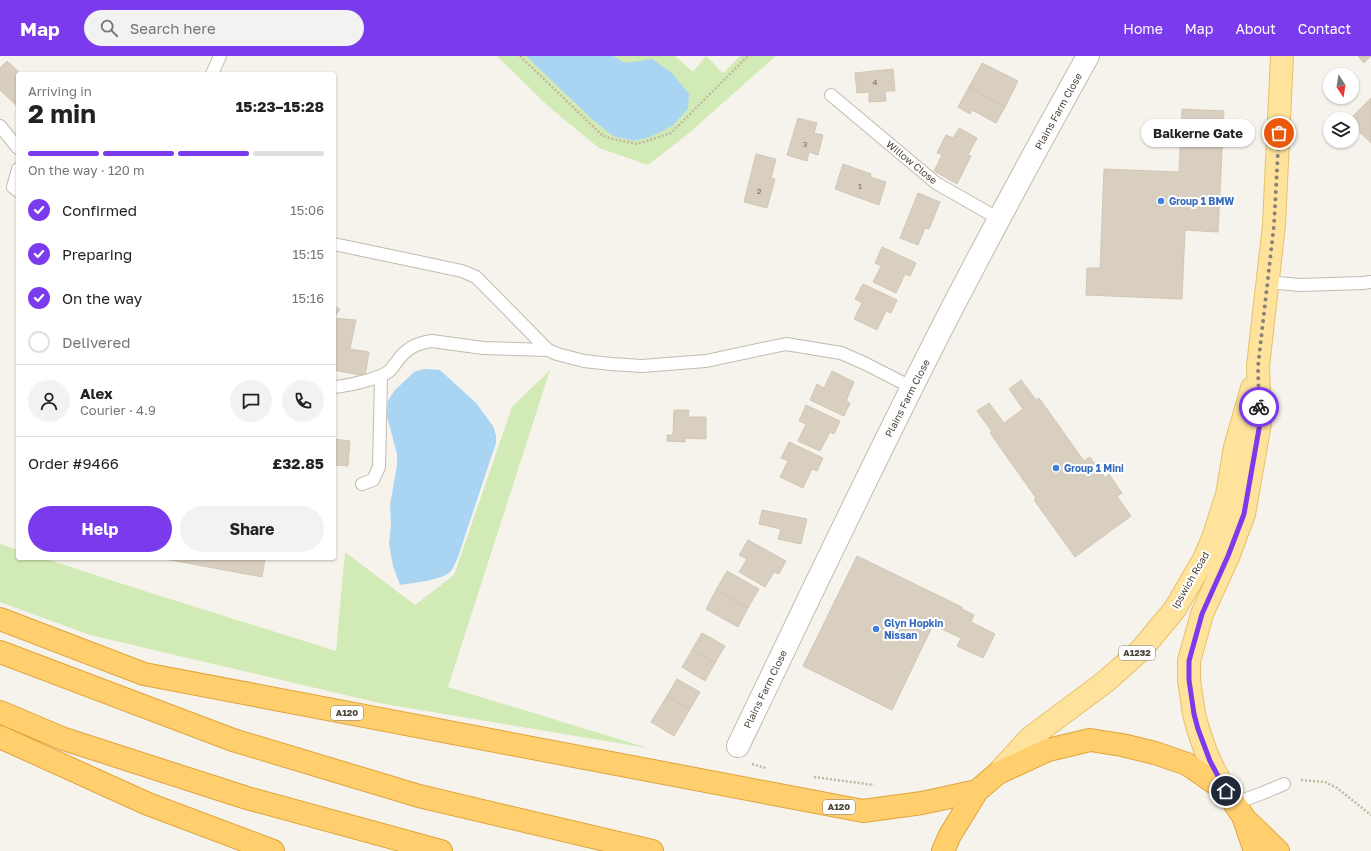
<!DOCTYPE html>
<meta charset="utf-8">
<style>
:root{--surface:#fff;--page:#f2f2f2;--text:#222;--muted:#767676;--line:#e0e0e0;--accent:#7c3aed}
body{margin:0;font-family:"Golos Text",sans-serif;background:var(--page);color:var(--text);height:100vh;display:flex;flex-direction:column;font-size:15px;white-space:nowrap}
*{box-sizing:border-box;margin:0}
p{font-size:13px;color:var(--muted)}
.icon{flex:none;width:22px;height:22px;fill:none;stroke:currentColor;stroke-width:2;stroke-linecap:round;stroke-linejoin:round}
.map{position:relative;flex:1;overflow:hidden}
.drawer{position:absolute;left:16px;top:16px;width:320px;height:488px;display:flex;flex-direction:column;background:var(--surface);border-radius:4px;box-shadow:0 1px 3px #0004}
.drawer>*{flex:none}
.needle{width:26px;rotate:168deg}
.tools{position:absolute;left:1323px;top:12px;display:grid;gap:8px}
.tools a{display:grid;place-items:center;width:36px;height:36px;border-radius:50%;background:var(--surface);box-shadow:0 1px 3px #0004;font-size:20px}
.pin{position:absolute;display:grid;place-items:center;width:34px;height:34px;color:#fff;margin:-17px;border:2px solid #fff;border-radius:50%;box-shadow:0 1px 4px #0007}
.courier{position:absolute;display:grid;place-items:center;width:40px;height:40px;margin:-20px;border:3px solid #7c3aed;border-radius:50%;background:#fff;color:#222;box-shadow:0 1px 5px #0007}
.bubble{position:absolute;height:28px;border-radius:14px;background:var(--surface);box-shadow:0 1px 3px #0004;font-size:13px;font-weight:700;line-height:28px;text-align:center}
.head em{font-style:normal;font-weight:700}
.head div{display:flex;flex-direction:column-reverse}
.head{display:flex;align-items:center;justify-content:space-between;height:68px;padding:0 12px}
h1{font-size:26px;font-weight:700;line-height:30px}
.bar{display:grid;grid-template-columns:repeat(4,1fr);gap:6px 4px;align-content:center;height:48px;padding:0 12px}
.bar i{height:5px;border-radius:3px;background:var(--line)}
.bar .on{background:var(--accent)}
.bar p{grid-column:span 4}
.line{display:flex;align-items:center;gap:10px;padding:0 12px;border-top:1px solid var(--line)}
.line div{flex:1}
.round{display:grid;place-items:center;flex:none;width:42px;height:42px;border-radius:21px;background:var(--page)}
ol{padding:0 12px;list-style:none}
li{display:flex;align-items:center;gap:12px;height:44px}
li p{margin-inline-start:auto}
li .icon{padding:4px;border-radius:50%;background:var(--accent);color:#fff;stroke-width:4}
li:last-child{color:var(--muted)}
li i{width:22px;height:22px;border:2px solid var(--line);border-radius:50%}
.cta{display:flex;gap:8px;margin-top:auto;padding:8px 12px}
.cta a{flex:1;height:46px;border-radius:24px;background:var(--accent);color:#fff;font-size:16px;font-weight:700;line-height:46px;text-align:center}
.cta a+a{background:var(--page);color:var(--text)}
header{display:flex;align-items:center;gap:24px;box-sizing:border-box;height:56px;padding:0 20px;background:var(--accent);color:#fff}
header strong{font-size:19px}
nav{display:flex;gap:22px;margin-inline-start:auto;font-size:14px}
.search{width:280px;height:36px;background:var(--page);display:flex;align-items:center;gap:10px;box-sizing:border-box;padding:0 14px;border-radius:22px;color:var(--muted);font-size:15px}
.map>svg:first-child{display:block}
.green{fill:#d2eab5}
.water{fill:#a9d4f2}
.building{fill:#d8cfc1;stroke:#d3c7b4}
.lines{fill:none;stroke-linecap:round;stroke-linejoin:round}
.lane-casing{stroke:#c2bbae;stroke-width:14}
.street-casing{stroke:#c2bbae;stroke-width:24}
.primary-casing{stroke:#e6c16a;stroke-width:24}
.highway-casing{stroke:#e0a43c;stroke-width:24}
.path{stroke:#c4b79f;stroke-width:2.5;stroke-dasharray:2 2;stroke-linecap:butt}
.lane{stroke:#fff;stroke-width:12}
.street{stroke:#fff;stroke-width:22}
.primary{stroke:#ffe39c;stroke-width:22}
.highway{stroke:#ffcf6e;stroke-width:22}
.done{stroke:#878178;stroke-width:4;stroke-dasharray:0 7.2}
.route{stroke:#7c3aed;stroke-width:5}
.shop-dot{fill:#3f7fe0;stroke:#fff;stroke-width:1.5}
.labels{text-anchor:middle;stroke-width:4;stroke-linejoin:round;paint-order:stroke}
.number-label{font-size:8px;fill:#6e675b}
.shield{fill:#fff;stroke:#817c74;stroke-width:1}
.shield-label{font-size:9px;font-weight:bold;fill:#4b4439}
.street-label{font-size:10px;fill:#4b4439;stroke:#fff}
.shop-label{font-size:10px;font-weight:bold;fill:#366cbe;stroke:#fff;text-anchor:start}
</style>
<header>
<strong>Map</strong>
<div class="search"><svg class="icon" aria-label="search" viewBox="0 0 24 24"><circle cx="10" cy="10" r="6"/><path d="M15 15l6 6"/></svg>Search here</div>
<nav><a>Home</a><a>Map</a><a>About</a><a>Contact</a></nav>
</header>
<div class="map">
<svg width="1371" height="795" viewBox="0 0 1371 795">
<rect width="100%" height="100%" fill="#f6f3ec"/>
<path class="green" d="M497 0H675L693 16 706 0 723 17 740 0H776L689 77 648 109 599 92 549 51Z
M550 314 448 631 648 692 384 648 90 579 0 546V488L18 494V502H43L132 531 336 595 345 496 415 549 454 519 512 351Z"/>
<path class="water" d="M526 0H613L625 7 652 3 672 17 689 38 688 53 672 70 650 81 634 85 613 80 593 64Z
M424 313 440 314 476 347 493 370 496 379V387L458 501C456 505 454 511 451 515 444 524 412 527 400 529L393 510 389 488 391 469 390 449 397 409V398L387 360 388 345 394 335 414 316Z"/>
<path class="building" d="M1358 0H1371L1364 7Z
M7 5 21 18H18V51L0 34V12Z
M982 7 1018 25 1005 51 969 31Z
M893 13 895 35H885L886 45 869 46V36L857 37 855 17Z
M969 31 1005 51 996 67 972 54 970 58 958 51Z
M1371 42V87L1352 69V63H1350Z
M1182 53 1224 55 1218 176 1185 174 1182 243 1086 239 1087 212H1100L1104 113 1179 116Z
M798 62 817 67 814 77 823 79 818 99 809 96 807 105 787 99Z
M959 72 977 82 968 99 971 100 957 128 934 115 942 99 937 97 946 79 953 82Z
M756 98 776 103 771 122 775 123 767 152 744 146Z
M843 108 871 118 870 121 886 126 879 149 835 133Z
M918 137 940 146 929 173 925 172 918 189 900 182Z
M882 191 916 207 910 220 905 218 896 237 873 226 881 210 875 207Z
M863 228 897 244 891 257 886 255 877 274 854 263 862 247 855 243Z
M334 250 340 253 334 262 356 264 350 293 369 296 365 320 334 314Z
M832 315 854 326 846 345 850 347 844 360 810 344 817 328 824 332Z
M1021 324 1036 344 1039 342 1084 405 1090 401 1105 422 1109 418 1122 437 1117 440 1131 460 1075 501 1034 444 1036 442 990 377 992 376 977 355 989 347 1004 367 1023 353 1009 333Z
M806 349 840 365 834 378 830 376 820 395 798 385 806 368 799 365Z
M674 354H689L688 361H706V383L685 382V386L667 385V379H673Z
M334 383 350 385 348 410 334 409Z
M789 386 823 402 817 415 812 413 803 432 780 421 788 405 781 402Z
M762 454 807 463 801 488 778 483 781 473 759 468Z
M748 484 786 505 779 518 774 516 765 531 739 516 747 503 739 499Z
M857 500 962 551V553L974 559 971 566 995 578 983 602 957 590 961 582 933 569 892 654 803 610Z
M160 502H265L262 521Z
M727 515 759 533 748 552 716 534Z
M716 534 748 552 738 571 706 553Z
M702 577 725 590 715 607 692 594Z
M692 594 715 607 705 625 682 611Z
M677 623 700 636 690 653 667 640Z
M667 640 690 653 674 680 651 666Z"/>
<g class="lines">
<defs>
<path id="lane" d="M212 18 220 0
M831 39 936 127 999 163
M0 70 18 92
M18 113 13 131 18 135
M334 188 462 215 476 221 548 294 557 298 584 305 611 308 642 310 706 305 786 288 841 297 864 307 913 332
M1268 226 1300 229 1363 227 1371 226
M334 331C346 330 379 323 388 316 392 313 395 308 398 304 407 292 417 287 432 285L483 292 548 294
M362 428 373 424 379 411 381 321
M1235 747 1263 737 1284 728"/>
<path id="street" d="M738 690C807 547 875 402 948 260 993 173 1040 86 1088 0"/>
<path id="primary" d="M998 717 1030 682 1105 626 1141 594 1175 553 1204 503 1213 482 1227 439 1235 391 1252 332
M1226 735 1214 714 1206 696 1198 673 1194 658 1189 624V605L1202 558 1228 501 1244 458 1260 367 1258 310 1274 169 1282 0"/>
<path id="highway" d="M0 563 144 618 863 755 922 747 977 735
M0 596 233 684 419 740 652 795
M0 656 64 683 247 742 441 795
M0 681 148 748 273 795
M1246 764 1278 795
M943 795 950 779 977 735 998 717 1048 694 1090 684 1122 689 1155 697 1187 708 1226 735 1243 760 1255 795"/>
</defs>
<use href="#lane" class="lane-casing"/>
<use href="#street" class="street-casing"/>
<use href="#primary" class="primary-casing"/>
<use href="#highway" class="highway-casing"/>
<path class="path" d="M520 0 602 79 609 82 637 88 671 77 748 0
M752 708 766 712
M814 721 874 729
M1301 724 1325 726 1337 732 1371 759"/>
<use href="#lane" class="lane"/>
<use href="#street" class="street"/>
<use href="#primary" class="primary"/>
<use href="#highway" class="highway"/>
</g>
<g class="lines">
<path class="done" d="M1259 351 1258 310 1274 169 1279 77"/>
<path class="route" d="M1226 735 1210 705 1198 673 1194 658 1189 624V605L1202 558 1228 500 1244 458 1260 367 1259 351"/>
</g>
<g class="shop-dot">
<circle cx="1161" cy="145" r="4"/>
<circle cx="1056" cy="412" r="4"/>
<circle cx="876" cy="573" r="4"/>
</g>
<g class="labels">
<g class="number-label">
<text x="875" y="29">4</text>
<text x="805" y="91">3</text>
<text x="860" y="133">1</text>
<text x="759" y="138">2</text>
</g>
<g class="shield">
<rect x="1119" y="590" width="36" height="14" rx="3"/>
<rect x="331" y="650" width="32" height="14" rx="3"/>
<rect x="823" y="744" width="32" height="14" rx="3"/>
</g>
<g class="shield-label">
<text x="1137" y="600">A1232</text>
<text x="347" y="660">A120</text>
<text x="839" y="754">A120</text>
</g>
<g class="street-label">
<text transform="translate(1058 55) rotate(-61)" y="4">Plains Farm Close</text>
<text transform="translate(912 106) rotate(39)" y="4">Willow Close</text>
<text transform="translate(907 342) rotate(-63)" y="4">Plains Farm Close</text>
<text transform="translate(1190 524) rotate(-60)" y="4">Ipswich Road</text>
<text transform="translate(765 633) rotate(-64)" y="4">Plains Farm Close</text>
</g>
<g class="shop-label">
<text x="1169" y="149">Group 1 BMW</text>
<text x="1064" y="416">Group 1 Mini</text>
<text x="884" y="571">Glyn Hopkin<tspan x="884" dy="12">Nissan</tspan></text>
</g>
</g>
</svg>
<div class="tools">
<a><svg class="needle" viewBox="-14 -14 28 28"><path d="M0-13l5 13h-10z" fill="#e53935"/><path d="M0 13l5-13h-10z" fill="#767676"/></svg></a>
<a><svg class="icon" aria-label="layers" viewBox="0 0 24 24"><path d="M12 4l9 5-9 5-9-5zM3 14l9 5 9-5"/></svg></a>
</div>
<div class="pin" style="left:1279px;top:77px;background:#ea580c"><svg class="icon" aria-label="bag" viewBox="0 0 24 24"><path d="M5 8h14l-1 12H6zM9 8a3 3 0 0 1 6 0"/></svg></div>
<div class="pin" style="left:1226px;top:735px;background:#1f2937"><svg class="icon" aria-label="home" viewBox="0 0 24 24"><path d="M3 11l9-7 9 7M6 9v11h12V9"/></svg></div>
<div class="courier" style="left:1259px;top:351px"><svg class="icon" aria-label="bike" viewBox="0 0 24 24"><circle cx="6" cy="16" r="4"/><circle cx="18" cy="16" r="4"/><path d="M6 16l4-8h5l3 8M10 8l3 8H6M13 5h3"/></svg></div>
<div class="bubble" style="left:1141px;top:63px;width:114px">Balkerne Gate</div>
<section class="drawer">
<div class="head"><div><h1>2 min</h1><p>Arriving in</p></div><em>15:23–15:28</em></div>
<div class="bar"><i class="on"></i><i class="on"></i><i class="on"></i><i></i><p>On the way · 120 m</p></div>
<ol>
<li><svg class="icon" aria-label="check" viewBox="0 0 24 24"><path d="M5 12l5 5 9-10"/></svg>Confirmed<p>15:06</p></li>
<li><svg class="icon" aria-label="check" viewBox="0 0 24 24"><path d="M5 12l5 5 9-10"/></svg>Preparing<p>15:15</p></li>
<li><svg class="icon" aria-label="check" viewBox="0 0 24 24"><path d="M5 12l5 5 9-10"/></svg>On the way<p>15:16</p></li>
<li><i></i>Delivered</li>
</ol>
<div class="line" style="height:72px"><a class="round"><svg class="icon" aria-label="person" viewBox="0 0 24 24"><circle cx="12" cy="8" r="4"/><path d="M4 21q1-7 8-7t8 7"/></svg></a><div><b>Alex</b><p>Courier · 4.9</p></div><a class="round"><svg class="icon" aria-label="chat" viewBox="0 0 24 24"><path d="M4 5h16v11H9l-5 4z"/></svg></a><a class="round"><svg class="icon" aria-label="phone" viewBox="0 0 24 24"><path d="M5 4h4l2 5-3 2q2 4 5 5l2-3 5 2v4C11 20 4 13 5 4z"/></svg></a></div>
<div class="line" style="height:52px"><div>Order #9466</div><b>£32.85</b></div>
<div class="cta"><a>Help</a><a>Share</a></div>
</section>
</div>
